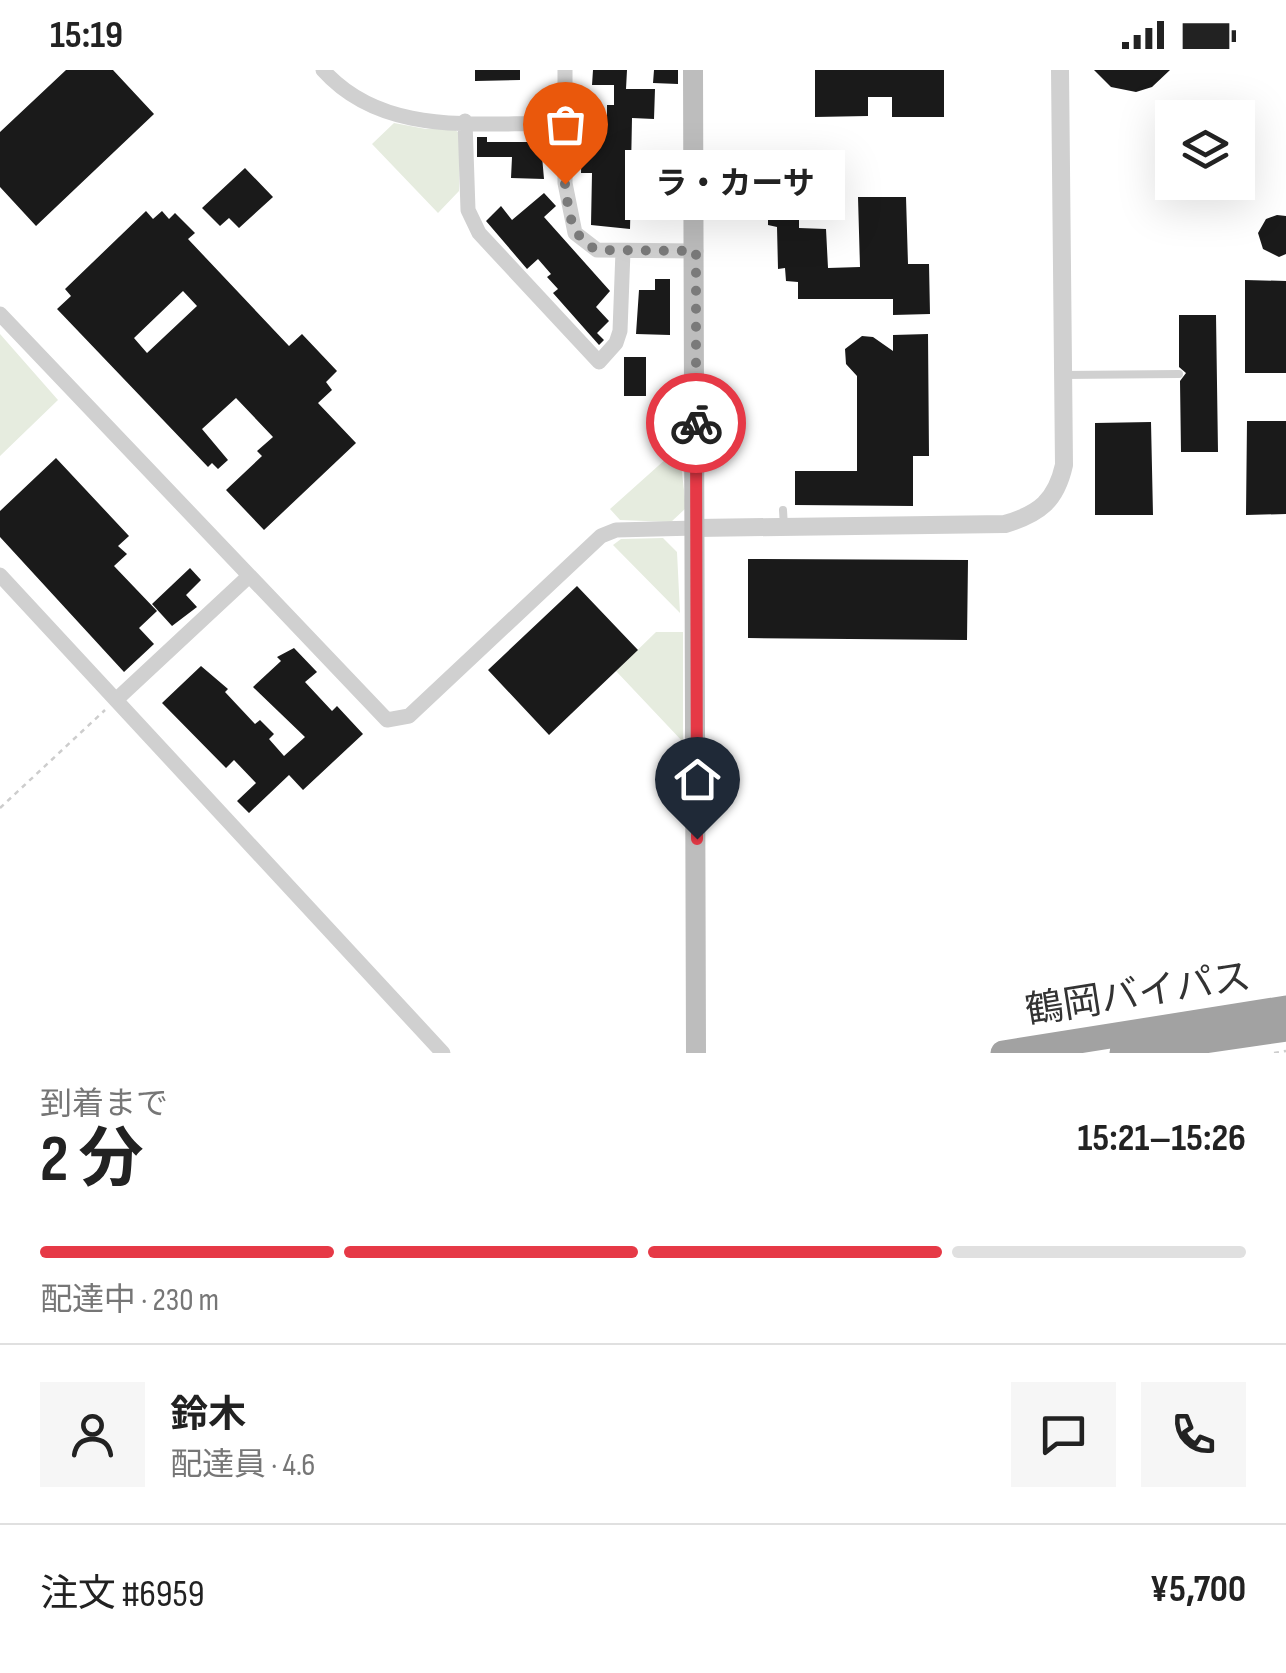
<!DOCTYPE html>
<html lang="ja">
<meta charset="utf-8">
<style>
:root{--surface:#fff;--page:#f6f6f6;--text:#222;--muted:#767676;--line:#e0e0e0;--accent:#e63946}
body{margin:0;font-family:"Sofia Sans Condensed","Noto Sans JP",sans-serif;background:var(--page);color:var(--text);height:100vh;display:flex;flex-direction:column;font-size:38px;white-space:nowrap}
*{box-sizing:border-box;margin:0}
p{font-size:32px;color:var(--muted)}
.icon{flex:none;width:55px;height:55px;fill:none;stroke:currentColor;stroke-width:2;stroke-linecap:round;stroke-linejoin:round}
.map{position:relative;height:983px;overflow:hidden}
.sheet{display:flex;flex-direction:column;background:var(--surface);flex:1}
.sheet>*{flex:none}
.fabs{position:absolute;left:1155px;top:30px;display:grid;gap:20px}
.fabs a{display:grid;place-items:center;width:100px;height:100px;border-radius:0px;background:var(--surface);box-shadow:0 10px 40px #0002;font-size:50px}
.pin{position:absolute;display:grid;place-items:center;width:85px;height:85px;color:#fff;margin:-102px -42px;border-radius:50% 50% 50% 0;rotate:-45deg;box-shadow:0 0 10px #0007}
.pin .icon{rotate:45deg}
.courier{position:absolute;display:grid;place-items:center;width:100px;height:100px;margin:-50px;border:8px solid #e63946;border-radius:50%;background:#fff;color:#222;box-shadow:0 2px 12px #0007}
.bubble{position:absolute;height:70px;border-radius:0px;background:var(--surface);box-shadow:0 10px 40px #0002;font-size:32px;font-weight:700;line-height:70px;text-align:center}
.headline em{font-style:normal;font-weight:700}
.headline div{display:flex;flex-direction:column-reverse}
.headline{display:flex;align-items:center;justify-content:space-between;height:170px;padding:0 40px}
h1{font-size:65px;font-weight:700;line-height:75px}
.bar{display:grid;grid-template-columns:repeat(4,1fr);gap:15px 10px;align-content:center;height:120px;padding:0 40px}
.bar i{height:12px;border-radius:8px;background:var(--line)}
.bar .active{background:var(--accent)}
.bar p{grid-column:span 4}
.line{display:flex;align-items:center;gap:25px;padding:0 40px;border-top:2px solid var(--line)}
.line div{flex:1}
.round{display:grid;place-items:center;flex:none;width:105px;height:105px;border-radius:0px;background:var(--page)}
.status{display:flex;justify-content:space-between;align-items:center;height:70px;padding:0 50px;background:var(--surface);direction:ltr}
.status svg{height:28px;fill:currentColor}
.map>svg:first-child{display:block}
.green{fill:#e6ecdf}
.building{fill:#1a1a1a;fill-rule:evenodd}
.lines{fill:none;stroke-linecap:round;stroke-linejoin:round}
.path{stroke:#cdcdcd;stroke-width:2.5;stroke-dasharray:5 5;stroke-linecap:butt}
.service{stroke:#d0d0d0;stroke-width:8}
.minor{stroke:#d0d0d0;stroke-width:15}
.tertiary{stroke:#d0d0d0;stroke-width:18}
.secondary{stroke:#bdbdbd;stroke-width:20}
.trunk{stroke:#a2a2a2;stroke-width:25}
.done{stroke:#7a7a7a;stroke-width:10;stroke-dasharray:0 18}
.route{stroke:#e63946;stroke-width:12}
.labels{text-anchor:middle;stroke-width:10;stroke-linejoin:round;paint-order:stroke}
.street-label{font-size:38px;fill:#333;stroke:#fff}
</style>
<div class="status"><b>15:19</b><svg viewBox="0 0 49 12"><path d="M0 12V9h3v3zM5 12V6h3v6zM10 12V3h3v9zM15 12V0h3v12zM26 1h20v11H26zM47 4h2v5h-2z"/></svg></div>
<div class="map">
<svg width="1286" height="983" viewBox="0 0 1286 983">
<rect width="100%" height="100%" fill="#fff"/>
<path class="green" d="M394 53 426 59 452 57 460 64 459 121 438 143 372 74Z
M0 264 58 330 0 386Z
M667 375 679 376 686 438 671 452 620 450 610 439 667 388Z
M663 468 677 482 680 543 613 475 621 469Z
M656 562H683V672L616 601Z"/>
<path class="building" d="M66 0H113L154 44 36 156 0 117V62Z
M475 0H520V10L475 11Z
M593 0H627L626 19H655L654 49 632 48 631 99 639 100V116H631L630 159 591 155 592 103H581L582 61H607V35H614V15H592Z
M654 0H678V14L653 13Z
M815 0H944V47H892V27H868V46L815 47Z
M1094 0H1170L1152 17 1136 22 1111 17Z
M477 67H487V72H549V87L542 86 544 109 511 108 512 87H477Z
M245 98 273 127 239 158 229 148 220 156 202 138Z
M799 109V158L826 159 828 198 860 197 858 127H906L908 194H929L930 244 893 245V229H798V212L786 211 785 198 778 199 777 157 768 155V110Z
M544 123 556 136 544 147 610 221 596 237 609 251 597 263 604 270 599 275 553 223 558 219 547 207 551 204 538 189 527 199 486 151 501 136 512 150Z
M146 141 153 149 162 141 169 149 175 143 195 163 188 169 289 276 302 264 337 301 326 312 332 320 318 333 356 373 264 460 226 420 262 386 257 381 273 367 236 328 202 359 228 390 218 399 212 393 208 397 57 239 71 226 65 219ZM183 221 197 236 147 283 134 268Z
M1277 145 1286 146V184L1279 187 1263 179 1258 163 1266 149Z
M655 209H670V265L636 264 639 220H655Z
M1245 210 1286 211V303H1245Z
M1179 245H1216L1218 382H1181L1180 311 1186 303 1179 297Z
M928 264 929 386H913V436L795 435V401H857V306L846 294 845 279 862 266 873 267 893 281V265Z
M624 287H646V326H624Z
M1247 351H1286V444L1246 445Z
M1151 352 1153 445H1095V353Z
M56 388 129 466 118 476 127 484 114 496 157 541 139 558 154 574 124 602 0 467V441Z
M748 489 968 490 967 570 748 568Z
M190 498 201 510 186 525 197 537 172 556 152 534Z
M577 516 638 580 549 665 488 600Z
M294 578 317 602 305 612 332 641 337 636 363 664 303 720 289 705 249 743 237 731 256 713 234 690 226 698 162 633 201 596 228 619 225 622 255 654 260 650 274 664 269 669 284 686 305 667 253 617 281 591 277 587Z"/>
<g class="lines">
<path class="path" d="M0 738 105 640
M1274 983 1286 981"/>
<path class="service" d="M1063 305 1179 304
M783 440 784 457"/>
<path class="minor" d="M323 0C385 69 481 51 564 54
M565 0V113L575 163 597 180 696 181
M465 51 468 140 479 163 599 292 616 273 620 261 623 181
M0 244 387 650 409 646 601 466 616 460 696 458
M0 505 443 983
M117 629 248 507"/>
<path class="tertiary" d="M696 458 1005 454C1039 444 1056 431 1064 395L1060 0"/>
<path class="secondary" d="M693 0 696 983"/>
<path class="trunk" d="M1003 983 1286 938
M1122 983 1286 959"/>
</g>
<g class="lines">
<path class="done" d="M565 114C569 141 569 166 597 180L696 181V353"/>
<path class="route" d="M696 353 697 769"/>
</g>
<g class="labels">
<g class="street-label">
<text transform="translate(1138 923) rotate(-9)" y="13">鶴岡バイパス</text>
</g>
</g>
</svg>
<div class="fabs">
<a><svg class="icon" aria-label="layers" viewBox="0 0 24 24"><path d="M12 4l9 5-9 5-9-5zM3 14l9 5 9-5"/></svg></a>
</div>
<div class="pin" style="left:565px;top:114px;background:#ea580c"><svg class="icon" aria-label="bag" viewBox="0 0 24 24"><path d="M5 8h14l-1 12H6zM9 8a3 3 0 0 1 6 0"/></svg></div>
<div class="pin" style="left:697px;top:769px;background:#1f2937"><svg class="icon" aria-label="home" viewBox="0 0 24 24"><path d="M3 11l9-7 9 7M6 9v11h12V9"/></svg></div>
<div class="courier" style="left:696px;top:353px"><svg class="icon" aria-label="bike" viewBox="0 0 24 24"><circle cx="6" cy="16" r="4"/><circle cx="18" cy="16" r="4"/><path d="M6 16l4-8h5l3 8M10 8l3 8H6M13 5h3"/></svg></div>
<div class="bubble" style="left:625px;top:80px;width:220px">ラ・カーサ</div>
</div>
<section class="sheet">
<div class="headline"><div><h1>2 分</h1><p>到着まで</p></div><em>15:21–15:26</em></div>
<div class="bar"><i class="active"></i><i class="active"></i><i class="active"></i><i></i><p>配達中 · 230 m</p></div>
<div class="line" style="height:180px"><a class="round"><svg class="icon" aria-label="person" viewBox="0 0 24 24"><circle cx="12" cy="8" r="4"/><path d="M4 21q1-7 8-7t8 7"/></svg></a><div><b>鈴木</b><p>配達員 · 4.6</p></div><a class="round"><svg class="icon" aria-label="chat" viewBox="0 0 24 24"><path d="M4 5h16v11H9l-5 4z"/></svg></a><a class="round"><svg class="icon" aria-label="phone" viewBox="0 0 24 24"><path d="M5 4h4l2 5-3 2q2 4 5 5l2-3 5 2v4C11 20 4 13 5 4z"/></svg></a></div>
<div class="line" style="height:130px"><div>注文 #6959</div><b>¥5,700</b></div>
</section>
